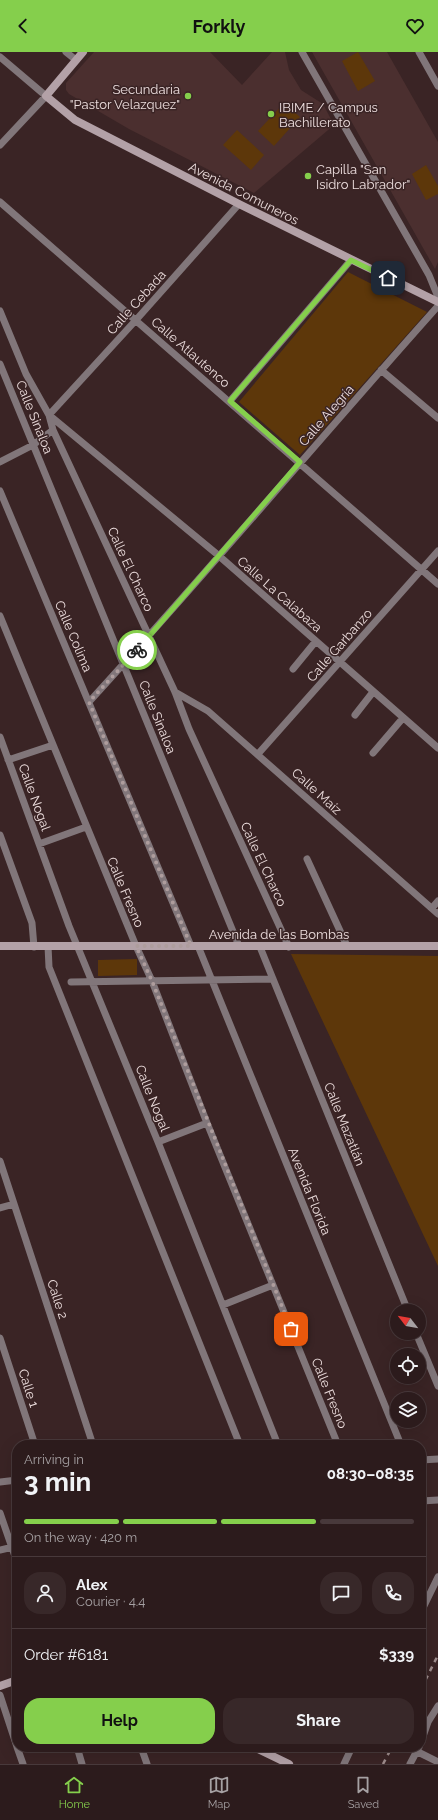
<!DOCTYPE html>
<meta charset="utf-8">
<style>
:root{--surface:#2c1b1c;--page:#382829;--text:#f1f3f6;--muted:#a6a1a3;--line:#48393b;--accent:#85cf4c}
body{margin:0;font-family:Raleway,sans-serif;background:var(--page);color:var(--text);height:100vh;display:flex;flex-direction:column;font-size:15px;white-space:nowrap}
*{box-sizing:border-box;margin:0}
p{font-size:13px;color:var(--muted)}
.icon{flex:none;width:22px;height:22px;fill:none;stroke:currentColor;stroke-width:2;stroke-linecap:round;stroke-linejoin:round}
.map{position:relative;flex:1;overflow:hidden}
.sheet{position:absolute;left:12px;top:1388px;width:414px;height:312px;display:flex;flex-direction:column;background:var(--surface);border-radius:16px;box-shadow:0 4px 16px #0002,0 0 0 1px var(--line)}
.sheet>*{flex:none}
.needle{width:26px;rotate:301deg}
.controls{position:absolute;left:390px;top:1252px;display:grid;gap:8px}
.controls a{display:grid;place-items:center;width:36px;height:36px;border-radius:50%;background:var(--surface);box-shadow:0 4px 16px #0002,0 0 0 1px var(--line);font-size:20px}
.pin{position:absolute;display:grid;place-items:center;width:34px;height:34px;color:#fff;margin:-17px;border-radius:8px;box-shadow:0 2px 6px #0006}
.courier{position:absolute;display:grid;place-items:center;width:40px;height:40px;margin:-20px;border:3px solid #85cf4c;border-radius:50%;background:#fff;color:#222;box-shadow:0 1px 5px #0007}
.summary em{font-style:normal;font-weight:700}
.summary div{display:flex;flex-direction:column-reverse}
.summary{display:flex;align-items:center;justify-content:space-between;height:68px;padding:0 12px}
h1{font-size:26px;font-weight:700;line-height:30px}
.bar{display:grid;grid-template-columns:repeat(4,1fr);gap:6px 4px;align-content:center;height:48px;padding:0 12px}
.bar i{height:5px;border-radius:3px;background:var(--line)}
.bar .selected{background:var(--accent)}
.bar p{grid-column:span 4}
.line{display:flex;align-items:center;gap:10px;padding:0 12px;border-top:1px solid var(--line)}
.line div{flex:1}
.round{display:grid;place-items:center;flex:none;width:42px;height:42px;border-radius:16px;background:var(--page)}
.action{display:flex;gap:8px;margin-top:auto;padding:8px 12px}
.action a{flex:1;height:46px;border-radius:16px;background:var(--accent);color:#111;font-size:16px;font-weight:700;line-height:46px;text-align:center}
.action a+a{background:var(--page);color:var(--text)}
header{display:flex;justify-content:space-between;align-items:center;height:52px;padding:0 12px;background:var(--accent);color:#111;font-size:18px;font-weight:700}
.tabs{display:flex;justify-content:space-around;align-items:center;height:56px;border-top:1px solid var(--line);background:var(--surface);font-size:11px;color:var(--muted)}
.tabs a{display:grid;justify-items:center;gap:2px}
.tabs .selected{color:var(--accent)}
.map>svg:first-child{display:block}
.built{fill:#4b2f2f}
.green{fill:#5d370a}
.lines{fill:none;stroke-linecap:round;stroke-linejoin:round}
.street{stroke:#81767a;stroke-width:7}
.secondary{stroke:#b3a1a7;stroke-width:8}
.rail{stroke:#9e8c8c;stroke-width:2.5;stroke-dasharray:5 5;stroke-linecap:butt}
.done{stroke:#ae9d9d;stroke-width:4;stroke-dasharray:0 7.2}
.route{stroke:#85cf4c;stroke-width:5}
.poi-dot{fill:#85cf4c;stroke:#3a2425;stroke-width:1.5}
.labels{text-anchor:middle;stroke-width:3;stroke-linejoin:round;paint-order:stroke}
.poi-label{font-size:13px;fill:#eddede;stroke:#3a2425;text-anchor:start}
.street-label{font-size:13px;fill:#eddede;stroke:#3a2425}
</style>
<header><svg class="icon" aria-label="back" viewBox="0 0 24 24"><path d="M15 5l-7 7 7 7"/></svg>Forkly<svg class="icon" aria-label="heart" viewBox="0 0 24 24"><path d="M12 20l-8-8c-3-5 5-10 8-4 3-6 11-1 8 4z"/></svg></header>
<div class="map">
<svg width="438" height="1712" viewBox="0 0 438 1712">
<rect width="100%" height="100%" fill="#3a2425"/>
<path class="built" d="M94 0H210L242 33 272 0H285L289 18 301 38 323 52 334 73 254 141 129 77 69 42 66 38V31Z
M312 0H387L438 90V210L435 217Z"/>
<path class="green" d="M358 0 375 29 358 39 342 9Z
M284 51 300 65 274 94 258 79Z
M237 78 264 103 251 118 223 93Z
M426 113 438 134V142L426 148 412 122Z
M348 220 427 260 300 403 239 350Z
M291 902 438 904V1214Z
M137 907V923L98 924V908Z"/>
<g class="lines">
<path class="street" d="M66 0 76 8
M302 0 429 223 438 245
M419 0 438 34
M0 5 46 44 0 93
M0 150 438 532
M239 152 136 268 49 363 218 503 438 696
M0 259 26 322 49 363 53 378 175 640 189 677 289 895
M0 312 239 894
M381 318 438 366
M230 349 351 208
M0 410 33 393 53 378
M0 439 191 894
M0 564 136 894 152 929 207 1071 338 1393
M293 617 316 589
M175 640 208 659 438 862
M89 650C208 520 321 385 438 254
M355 663 373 640
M0 685 69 874 158 1090 278 1393
M373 701 403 666
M258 702 438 499
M8 708 53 693
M0 783 32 871 34 895
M39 792 86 775
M307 807 347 894
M432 856 438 849
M48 894 49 915 240 1393
M198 894 401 1393
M260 895 408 1259
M71 930 273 927
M158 1090 207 1071
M0 1109 93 1393
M0 1156 14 1152
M223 1253 273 1233
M416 1281 438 1334
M0 1286 35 1393
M421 1408 438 1407
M0 1430 17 1428
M421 1449 438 1448
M0 1461 17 1510
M0 1498 17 1494
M421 1560 438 1525
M0 1643 17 1695
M421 1690 428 1670 438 1654
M17 1695 23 1712
M77 1695 82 1712
M141 1695 147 1712
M418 1700 438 1710
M344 1712 352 1695
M410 1712 419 1695"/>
<path class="secondary" d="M83 0 46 44 75 68 239 152 438 250
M0 894H438
M0 1634 17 1628
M254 1695 289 1712"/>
<path class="rail" d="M421 1637 438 1603
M383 1712 392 1695"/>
</g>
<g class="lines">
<path class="done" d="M137 598 89 650 191 894H136L152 929 291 1277"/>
<path class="route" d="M137 598 300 410 230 349 351 208 388 226"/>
</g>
<g class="poi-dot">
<circle cx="188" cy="44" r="4"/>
<circle cx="271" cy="62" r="4"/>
<circle cx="308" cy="124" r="4"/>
</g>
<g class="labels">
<g class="poi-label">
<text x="180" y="42" text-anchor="end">Secundaria<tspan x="180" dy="15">"Pastor Velazquez"</tspan></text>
<text x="279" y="60">IBIME / Campus<tspan x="279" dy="15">Bachillerato</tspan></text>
<text x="316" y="122">Capilla "San<tspan x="316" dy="15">Isidro Labrador"</tspan></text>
</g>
<g class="street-label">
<text transform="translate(244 141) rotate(27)" y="5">Avenida Comuneros</text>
<text transform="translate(136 250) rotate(-48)" y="5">Calle Cebada</text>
<text transform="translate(191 300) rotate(41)" y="5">Calle Atlautenco</text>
<text transform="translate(326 363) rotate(-49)" y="5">Calle Alegría</text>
<text transform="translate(35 365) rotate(68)" y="5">Calle Sinaloa</text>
<text transform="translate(131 517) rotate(65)" y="5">Calle El Charco</text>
<text transform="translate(280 542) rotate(41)" y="5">Calle La Calabaza</text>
<text transform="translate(74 584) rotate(67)" y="5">Calle Colima</text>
<text transform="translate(339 593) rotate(-49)" y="5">Calle Garbanzo</text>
<text transform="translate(158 665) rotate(68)" y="5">Calle Sinaloa</text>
<text transform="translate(317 739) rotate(42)" y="5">Calle Maíz</text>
<text transform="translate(35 745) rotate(70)" y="5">Calle Nogal</text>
<text transform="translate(264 812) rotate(65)" y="5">Calle El Charco</text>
<text transform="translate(126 840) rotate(67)" y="5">Calle Fresno</text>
<text x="279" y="887">Avenida de las Bombas</text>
<text transform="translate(153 1046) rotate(68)" y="5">Calle Nogal</text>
<text transform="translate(345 1072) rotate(68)" y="5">Calle Mazatlán</text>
<text transform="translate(310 1139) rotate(68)" y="5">Avenida Florida</text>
<text transform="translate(58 1247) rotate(72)" y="5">Calle 2</text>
<text transform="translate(29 1336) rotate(72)" y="5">Calle 1</text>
<text transform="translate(330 1341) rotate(68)" y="5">Calle Fresno</text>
</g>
</g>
</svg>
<div class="controls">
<a><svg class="needle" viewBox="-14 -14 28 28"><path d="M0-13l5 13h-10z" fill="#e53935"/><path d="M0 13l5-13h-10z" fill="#a6a1a3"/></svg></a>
<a><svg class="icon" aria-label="locate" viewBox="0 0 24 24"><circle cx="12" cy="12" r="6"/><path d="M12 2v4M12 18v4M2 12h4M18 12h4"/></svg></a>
<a><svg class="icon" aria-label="layers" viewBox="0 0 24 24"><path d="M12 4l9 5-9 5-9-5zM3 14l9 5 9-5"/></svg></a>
</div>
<div class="pin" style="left:291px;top:1277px;background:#ea580c"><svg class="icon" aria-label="bag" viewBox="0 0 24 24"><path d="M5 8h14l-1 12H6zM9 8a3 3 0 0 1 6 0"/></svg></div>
<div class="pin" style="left:388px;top:226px;background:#1f2937"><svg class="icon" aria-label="home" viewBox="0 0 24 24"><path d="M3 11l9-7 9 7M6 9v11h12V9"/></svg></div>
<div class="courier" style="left:137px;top:598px"><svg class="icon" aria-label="bike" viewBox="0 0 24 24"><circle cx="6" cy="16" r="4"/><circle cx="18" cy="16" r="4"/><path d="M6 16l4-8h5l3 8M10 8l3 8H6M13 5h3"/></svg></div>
<section class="sheet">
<div class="summary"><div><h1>3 min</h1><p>Arriving in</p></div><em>08:30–08:35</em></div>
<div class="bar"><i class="selected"></i><i class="selected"></i><i class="selected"></i><i></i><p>On the way · 420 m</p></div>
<div class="line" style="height:72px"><a class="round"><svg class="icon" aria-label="person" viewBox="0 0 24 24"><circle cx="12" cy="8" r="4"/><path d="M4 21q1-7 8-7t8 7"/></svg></a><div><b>Alex</b><p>Courier · 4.4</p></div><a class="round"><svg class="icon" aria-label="chat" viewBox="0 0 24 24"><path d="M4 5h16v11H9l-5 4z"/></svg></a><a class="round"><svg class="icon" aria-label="phone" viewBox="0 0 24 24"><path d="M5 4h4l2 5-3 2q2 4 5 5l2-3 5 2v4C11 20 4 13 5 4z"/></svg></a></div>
<div class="line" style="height:52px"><div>Order #6181</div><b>$339</b></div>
<div class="action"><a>Help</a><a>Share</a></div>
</section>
</div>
<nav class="tabs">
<a class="selected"><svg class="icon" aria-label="home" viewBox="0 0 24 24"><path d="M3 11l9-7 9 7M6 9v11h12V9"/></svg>Home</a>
<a><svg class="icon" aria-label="map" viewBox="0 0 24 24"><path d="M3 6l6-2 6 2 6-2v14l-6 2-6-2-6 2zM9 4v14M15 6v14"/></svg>Map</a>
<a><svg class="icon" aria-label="saved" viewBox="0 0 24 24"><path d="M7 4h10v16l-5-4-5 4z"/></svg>Saved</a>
</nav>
